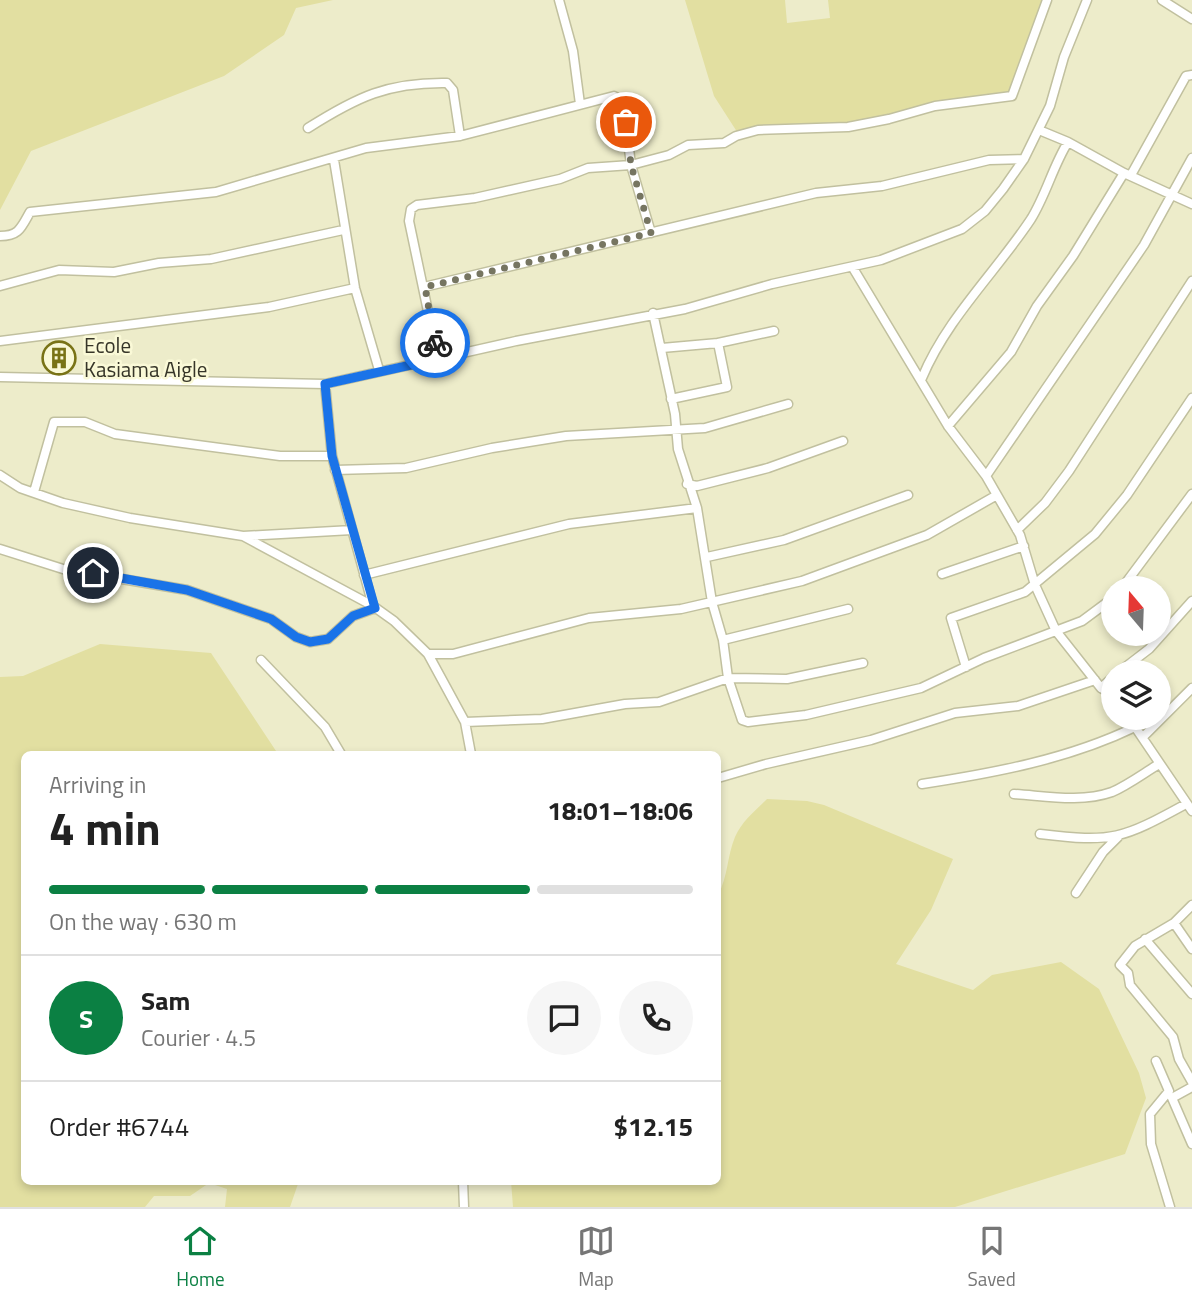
<!DOCTYPE html>
<meta charset="utf-8">
<style>
:root{--surface:#fff;--page:#f6f6f6;--text:#222;--muted:#767676;--line:#e0e0e0;--accent:#0b8043}
body{margin:0;font-family:"Titillium Web",sans-serif;background:var(--page);color:var(--text);height:100vh;display:flex;flex-direction:column;font-size:26px;white-space:nowrap}
*{box-sizing:border-box;margin:0}
p{font-size:23px;color:var(--muted)}
.icon{flex:none;width:38px;height:38px;fill:none;stroke:currentColor;stroke-width:2;stroke-linecap:round;stroke-linejoin:round}
.map{position:relative;flex:1;overflow:hidden}
.panel{position:absolute;left:21px;top:751px;width:700px;height:434px;display:flex;flex-direction:column;background:var(--surface);border-radius:10px;box-shadow:0 4px 10px #0003}
.panel>*{flex:none}
.needle{width:46px;rotate:341deg}
.tools{position:absolute;left:1101px;top:576px;display:grid;gap:14px}
.tools a{display:grid;place-items:center;width:70px;height:70px;border-radius:50%;background:var(--surface);box-shadow:0 4px 10px #0003;font-size:35px}
.pin{position:absolute;display:grid;place-items:center;width:60px;height:60px;color:#fff;margin:-30px;border:4px solid #fff;border-radius:50%;box-shadow:0 2px 7px #0007}
.courier{position:absolute;display:grid;place-items:center;width:70px;height:70px;margin:-35px;border:5px solid #1a73e8;border-radius:50%;background:#fff;color:#222;box-shadow:0 2px 9px #0007}
.head em{font-style:normal;font-weight:700}
.head div{display:flex;flex-direction:column-reverse}
.head{display:flex;align-items:center;justify-content:space-between;height:119px;padding:0 28px}
h1{font-size:46px;font-weight:700;line-height:52px}
.bar{display:grid;grid-template-columns:repeat(4,1fr);gap:10px 7px;align-content:center;height:84px;padding:0 28px}
.bar i{height:9px;border-radius:5px;background:var(--line)}
.bar .on{background:var(--accent)}
.bar p{grid-column:span 4}
.line{display:flex;align-items:center;gap:18px;padding:0 28px;border-top:2px solid var(--line)}
.line div{flex:1}
.round{display:grid;place-items:center;flex:none;width:74px;height:74px;border-radius:37px;background:var(--page)}
.dock{display:flex;justify-content:space-around;align-items:center;height:98px;border-top:2px solid var(--line);background:var(--surface);font-size:19px;color:var(--muted)}
.dock a{display:grid;justify-items:center;gap:4px}
.dock .on{color:var(--accent)}
.map>svg:first-child{display:block}
.green{fill:#e2dfa1}
.lines{fill:none;stroke-linecap:round;stroke-linejoin:round}
.street-casing{stroke:#c1c09f;stroke-width:11}
.street{stroke:#fff;stroke-width:8}
.done{stroke:#767561;stroke-width:7;stroke-dasharray:0 12.6}
.route{stroke:#1a73e8;stroke-width:9}
.labels{text-anchor:middle;stroke-width:5;stroke-linejoin:round;paint-order:stroke}
.poi-label{font-size:21px;fill:#363528;stroke:#faf9d7;text-anchor:start}
</style>
<div class="map">
<svg width="1192" height="1207" viewBox="0 0 1192 1207">
<rect width="100%" height="100%" fill="#edecca"/>
<path class="green" d="M0 0H333L296 8 284 35 224 76 31 151 0 210Z
M685 0H785L787 23 830 18 828 0H1048L1012 95 927 110 837 130 753 132 741 138 714 96Z
M100 644 211 653 278 754H24V1181H299L290 1207H225L227 1189 209 1183 190 1196H154L145 1207H0V677L23 676Z
M767 799 807 801 824 805 953 859 931 910 896 964 973 990 992 975 1061 962 1099 989 1139 1073 1146 1098 1125 1154 955 1207H513L511 1181H718V895C728 877 727 856 735 837 742 821 755 811 767 799Z"/>
<g class="lines">
<defs>
<path id="street" d="M559 0 573 51 580 104
M1162 0 1192 19
M308 128C357 97 388 82 447 83L453 90 460 136
M1039 130 1068 142
M334 160 355 288 379 370
M1131 175 1186 76 1192 75
M0 236C19 236 21 228 30 212L216 192 366 148 460 136 614 96 623 101 631 165 651 233
M853 268 948 426 986 476 1020 535 1035 585 1056 631 1101 688 1113 695
M0 286 59 270 114 272 159 263 211 259 343 230
M424 287 816 193 882 186 989 160 1024 159
M653 313 675 414 678 449 697 508 712 602 723 640 728 678 742 720 748 722 806 715 921 688 984 658 1082 621 1113 598
M0 341 269 307 355 288
M718 343 774 331
M662 348 718 343 727 387 671 399
M438 359 409 221 411 209 417 205 475 198 560 179 588 168 631 165 669 155 688 145 724 143 736 136 758 130 848 127 889 119 935 106 1012 96 1047 0
M0 377 325 384 516 341 685 309 772 284 881 260 962 229 985 211 1003 189 1024 159 1050 106 1064 57 1087 0
M922 378C947 318 996 272 1031 219 1046 195 1053 166 1068 142L1124 173 1192 204
M325 384 332 456 373 606
M948 426 1011 352 1037 306 1073 256 1124 173
M335 470 406 468 492 448 566 436 705 428 788 404
M0 475 20 488 63 503 130 518 243 536 373 606 394 621 428 654 465 722 471 754
M986 476 1144 245 1192 158
M687 484 697 486 768 468 843 441
M34 492 54 422H85L115 434 280 456H332
M1017 530 1045 503 1069 471 1192 281
M243 536 352 530
M0 549 63 569 187 590 271 619 296 637 310 642 328 639 353 616 375 608
M707 557 784 540 908 495
M942 574 1024 546
M364 575 569 524 697 508
M1122 588 1192 494
M723 640 848 609
M428 654H453L589 618 681 609 802 581 927 535 997 495
M261 660 325 727 341 754
M966 667 951 618 1025 592 1095 534 1127 495 1192 398
M1119 672 1149 649 1192 601
M1101 688 1113 677
M1129 718 1192 811
M465 722 542 719 625 704 659 702 728 678 787 679 863 663
M1143 737 1192 688
M718 778 766 764 871 740 955 713 1018 706 1095 680
M922 784C994 773 1069 759 1135 727
M1014 794C1046 796 1081 803 1112 792 1128 785 1144 773 1159 764
M1040 834C1113 843 1122 839 1186 804
M1076 893 1103 852 1118 837
M1192 905 1174 923 1135 946 1120 965 1128 973 1130 985 1173 1037 1179 1059 1192 1082
M1174 923 1192 949
M1145 939 1192 994
M1156 1061 1169 1091 1150 1114 1151 1144 1170 1207
M1192 1087 1172 1098 1192 1144
M463 1181 464 1207"/>
</defs>
<use href="#street" class="street-casing"/>
<use href="#street" class="street"/>
</g>
<g class="lines">
<path class="done" d="M435 343 425 287 651 233 631 165 626 122"/>
<path class="route" d="M93 573 187 590 271 619 296 637 310 642 328 639 353 616 375 608 332 456 325 384 438 359 435 343"/>
</g>
<defs>
<symbol id="building-ring" viewBox="-11 -11 22 22"><circle r="9.5" fill="#faf9d7" stroke="#797316" stroke-width="1.5"/><path d="M-4-6H4V6H1V3H-1V6H-4ZM-2.5-4.3h1.7v1.8h-1.7ZM.8-4.3h1.7v1.8H.8ZM-2.5-1h1.7V.8h-1.7ZM.8-1h1.7V.8H.8Z" fill="#797316"/></symbol>
</defs>
<g fill-rule="evenodd">
<use href="#building-ring" x="40" y="339" width="38" height="38"/>
</g>
<g class="labels">
<g class="poi-label">
<text x="84" y="353">Ecole<tspan x="84" dy="24">Kasiama Aigle</tspan></text>
</g>
</g>
</svg>
<div class="tools">
<a><svg class="needle" viewBox="-14 -14 28 28"><path d="M0-13l5 13h-10z" fill="#e53935"/><path d="M0 13l5-13h-10z" fill="#767676"/></svg></a>
<a><svg class="icon" aria-label="layers" viewBox="0 0 24 24"><path d="M12 4l9 5-9 5-9-5zM3 14l9 5 9-5"/></svg></a>
</div>
<div class="pin" style="left:626px;top:122px;background:#ea580c"><svg class="icon" aria-label="bag" viewBox="0 0 24 24"><path d="M5 8h14l-1 12H6zM9 8a3 3 0 0 1 6 0"/></svg></div>
<div class="pin" style="left:93px;top:573px;background:#1f2937"><svg class="icon" aria-label="home" viewBox="0 0 24 24"><path d="M3 11l9-7 9 7M6 9v11h12V9"/></svg></div>
<div class="courier" style="left:435px;top:343px"><svg class="icon" aria-label="bike" viewBox="0 0 24 24"><circle cx="6" cy="16" r="4"/><circle cx="18" cy="16" r="4"/><path d="M6 16l4-8h5l3 8M10 8l3 8H6M13 5h3"/></svg></div>
<section class="panel">
<div class="head"><div><h1>4 min</h1><p>Arriving in</p></div><em>18:01–18:06</em></div>
<div class="bar"><i class="on"></i><i class="on"></i><i class="on"></i><i></i><p>On the way · 630 m</p></div>
<div class="line" style="height:126px"><b class="round" style="background:var(--accent);color:#fff">S</b><div><b>Sam</b><p>Courier · 4.5</p></div><a class="round"><svg class="icon" aria-label="chat" viewBox="0 0 24 24"><path d="M4 5h16v11H9l-5 4z"/></svg></a><a class="round"><svg class="icon" aria-label="phone" viewBox="0 0 24 24"><path d="M5 4h4l2 5-3 2q2 4 5 5l2-3 5 2v4C11 20 4 13 5 4z"/></svg></a></div>
<div class="line" style="height:91px"><div>Order #6744</div><b>$12.15</b></div>
</section>
</div>
<nav class="dock">
<a class="on"><svg class="icon" aria-label="home" viewBox="0 0 24 24"><path d="M3 11l9-7 9 7M6 9v11h12V9"/></svg>Home</a>
<a><svg class="icon" aria-label="map" viewBox="0 0 24 24"><path d="M3 6l6-2 6 2 6-2v14l-6 2-6-2-6 2zM9 4v14M15 6v14"/></svg>Map</a>
<a><svg class="icon" aria-label="saved" viewBox="0 0 24 24"><path d="M7 4h10v16l-5-4-5 4z"/></svg>Saved</a>
</nav>
